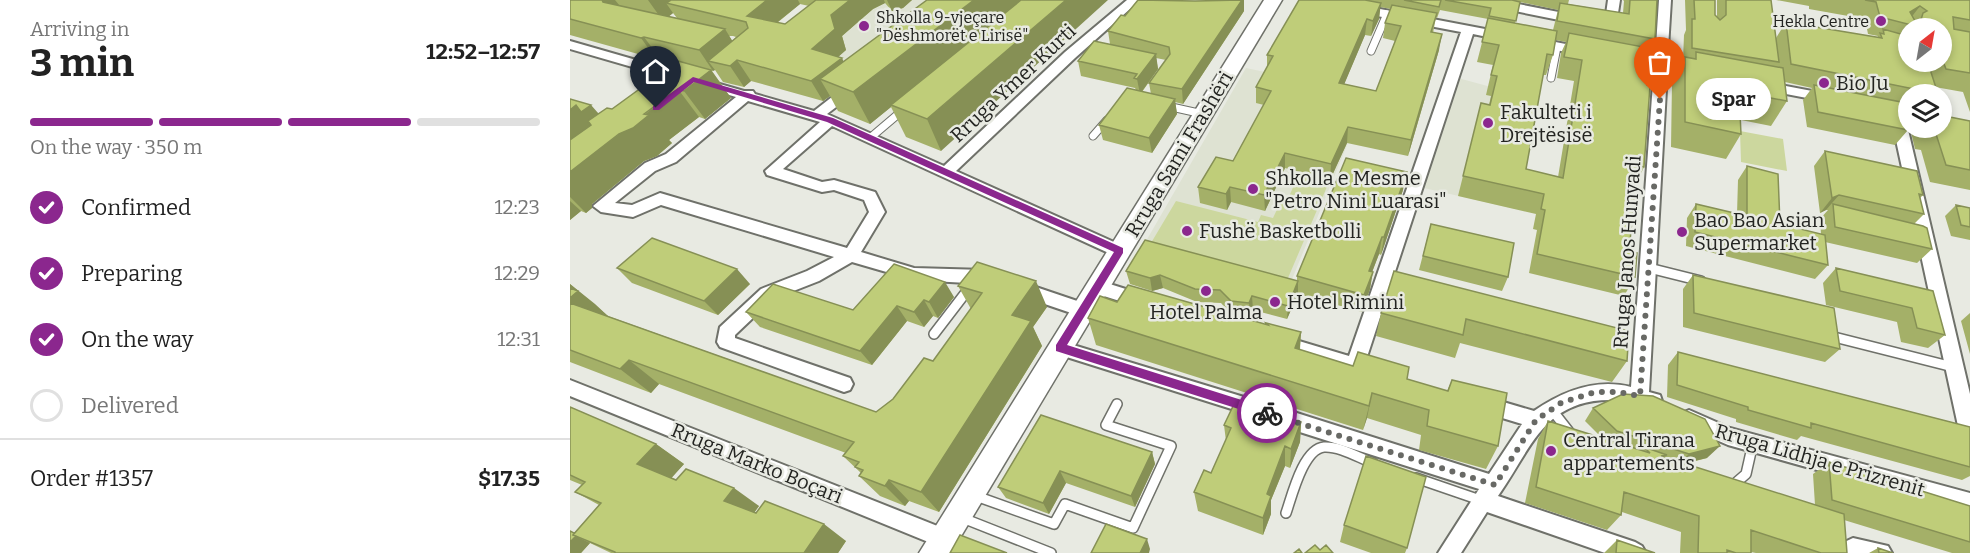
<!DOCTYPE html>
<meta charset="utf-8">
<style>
:root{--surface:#fff;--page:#f6f6f6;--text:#222;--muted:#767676;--line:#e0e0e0;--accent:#8b278e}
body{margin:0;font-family:Bitter,serif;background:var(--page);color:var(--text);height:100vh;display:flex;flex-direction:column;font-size:22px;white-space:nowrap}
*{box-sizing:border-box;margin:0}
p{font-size:20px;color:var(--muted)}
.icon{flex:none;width:33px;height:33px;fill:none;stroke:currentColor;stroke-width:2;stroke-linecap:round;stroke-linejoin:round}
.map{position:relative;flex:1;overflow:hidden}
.side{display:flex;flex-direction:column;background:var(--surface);width:570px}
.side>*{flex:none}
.needle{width:39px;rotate:31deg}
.fabs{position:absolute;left:1328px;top:18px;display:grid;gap:12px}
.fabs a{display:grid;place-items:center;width:54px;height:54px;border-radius:50%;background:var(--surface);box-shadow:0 3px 9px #0003;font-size:30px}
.pin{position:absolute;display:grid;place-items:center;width:51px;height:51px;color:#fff;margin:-62px -26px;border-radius:50% 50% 50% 0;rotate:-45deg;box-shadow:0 0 6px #0007}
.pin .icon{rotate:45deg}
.courier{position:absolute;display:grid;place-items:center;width:60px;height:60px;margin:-30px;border:4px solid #8b278e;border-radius:50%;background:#fff;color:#222;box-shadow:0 2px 8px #0007}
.bubble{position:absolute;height:42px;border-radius:21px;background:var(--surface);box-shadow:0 3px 9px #0003;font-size:20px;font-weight:700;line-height:42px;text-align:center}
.overview em{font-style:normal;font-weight:700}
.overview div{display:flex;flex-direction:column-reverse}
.overview{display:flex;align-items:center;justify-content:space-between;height:102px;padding:0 30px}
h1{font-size:39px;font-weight:700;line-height:45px}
.bar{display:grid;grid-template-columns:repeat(4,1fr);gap:9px 6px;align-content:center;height:72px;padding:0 30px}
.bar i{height:8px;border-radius:4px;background:var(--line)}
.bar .active{background:var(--accent)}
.bar p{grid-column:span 4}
.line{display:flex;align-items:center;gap:15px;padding:0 30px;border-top:2px solid var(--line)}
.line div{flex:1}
ol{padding:0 30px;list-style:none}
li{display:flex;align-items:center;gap:18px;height:66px}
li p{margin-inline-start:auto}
li .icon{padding:6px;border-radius:50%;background:var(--accent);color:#fff;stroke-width:4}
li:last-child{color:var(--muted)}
li i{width:33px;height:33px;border:3px solid var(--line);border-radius:50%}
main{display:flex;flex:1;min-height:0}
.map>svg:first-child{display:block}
.built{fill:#dee2d2}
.green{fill:#ccd79e}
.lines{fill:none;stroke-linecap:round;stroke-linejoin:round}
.lane-far1-casing{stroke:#6f716a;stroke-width:9}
.lane-casing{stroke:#6f716a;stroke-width:12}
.street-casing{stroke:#6f716a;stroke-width:4}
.secondary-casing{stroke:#6f716a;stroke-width:3}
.lane-far1{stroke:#fff;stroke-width:7}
.lane{stroke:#fff;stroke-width:9}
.street{fill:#fff;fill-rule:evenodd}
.secondary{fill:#fff;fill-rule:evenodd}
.wall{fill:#a4b068;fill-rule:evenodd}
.shaded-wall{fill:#869055}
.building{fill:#bfcd79;stroke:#869055;stroke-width:1.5;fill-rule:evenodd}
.route{fill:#8b278e}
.done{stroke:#686965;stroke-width:6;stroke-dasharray:0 10.8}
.poi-dot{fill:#8b278e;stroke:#e8eae2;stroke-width:2}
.labels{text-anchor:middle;stroke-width:5;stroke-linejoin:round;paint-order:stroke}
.far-poi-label{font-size:16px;fill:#232421;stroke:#e8eae2;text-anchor:start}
.street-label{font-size:20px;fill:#232421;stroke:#e8eae2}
.poi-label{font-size:20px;fill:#232421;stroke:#e8eae2;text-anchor:start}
</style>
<main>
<section class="side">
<div class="overview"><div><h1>3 min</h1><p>Arriving in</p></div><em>12:52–12:57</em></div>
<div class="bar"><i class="active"></i><i class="active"></i><i class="active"></i><i></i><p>On the way · 350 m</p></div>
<ol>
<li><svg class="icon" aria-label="check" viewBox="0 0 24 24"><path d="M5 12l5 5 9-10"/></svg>Confirmed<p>12:23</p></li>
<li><svg class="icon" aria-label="check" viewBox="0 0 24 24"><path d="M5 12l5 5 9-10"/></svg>Preparing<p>12:29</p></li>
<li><svg class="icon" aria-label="check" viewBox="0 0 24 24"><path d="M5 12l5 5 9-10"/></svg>On the way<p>12:31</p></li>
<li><i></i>Delivered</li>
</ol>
<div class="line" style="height:78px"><div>Order #1357</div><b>$17.35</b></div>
</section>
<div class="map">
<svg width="1400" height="553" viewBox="0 0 1400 553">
<rect width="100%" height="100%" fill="#e8eae2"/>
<path class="built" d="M267 0H385L287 79 202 52Z
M676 68 798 94 718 289 572 248Z
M888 78 965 99 945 209 854 188Z"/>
<path class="green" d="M1170 131 1213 139 1217 171 1171 162Z
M729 174 759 182 715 285 578 248 606 201 688 222 691 215 703 218 711 201H717Z"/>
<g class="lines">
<defs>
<path id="lane-far1" d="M801 51 817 14
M981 78 987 47
M597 106 633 114
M523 136 537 120
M300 138 333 110"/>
<path id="lane" d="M1079 268 1131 281
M364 334 400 287
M1264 337 1383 367
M982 410 1000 433
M846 478 913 501
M1161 487 1176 474 1183 443
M403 495 484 524 495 504 563 528 601 446 536 425 547 404
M716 513C722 496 733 449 754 447 770 446 789 458 803 463
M390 517 481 553"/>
<path id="street" d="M557 0H570L505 58 386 171 555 247 557 251 555 255H543L262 126 213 169 252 182 264 180 305 192 315 212 291 252 344 268 415 270 421 272 423 277 421 282 415 284 344 280 282 262 249 281 203 299 165 335V338L280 378 283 384 280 390 274 392 150 347 147 342 150 327 191 289 237 271 264 257 91 205 63 217 31 212 23 206 75 163 96 154 166 97 0 49V41L174 91H183L185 94 244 111 276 86H286V92L257 114 374 166 495 52ZM178 101 250 122 195 171 197 175 252 192 264 190 294 200 299 212 277 248 90 193 62 205 45 203 85 171 106 162Z
M738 0H763L936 33 942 37 936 41 903 34 796 360 811 365 814 371 811 377 805 379 703 347 700 342 703 337 709 335 779 356 891 32 744 4Z
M904 0H928L1009 16 1015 20 1009 24 910 4Z
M1038 0H1050L1046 26 1040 30 1028 24 1035 21Z
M1089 0H1101L1097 64 1131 70 1138 74 1131 78 1097 72 1079 392 1090 395 1092 401 1090 407C1075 412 1056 400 1040 400 973 400 960 451 928 496L1065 542 1072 546 1076 553H1035L917 512 891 553H868L909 489 711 426 704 423 702 417 704 411 711 408 919 474 952 424 906 410 904 404 906 398 913 396 964 411C993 391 1026 378 1061 387L1084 69 1051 63 1050 60 1056 56 1085 61Z
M965 38 1016 48 1022 52 1016 56 961 45 959 42Z
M1195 82 1258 94 1265 98 1258 102 1190 89 1188 86Z
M1328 112 1335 117 1400 394V444L1393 441 1390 435 1321 117Z
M527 280 578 296 580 301 578 306 572 308 521 292 519 287 521 282Z
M451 282 519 305 522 310 519 315 513 317 445 294 443 289 445 284Z
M490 341 687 401 694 403 696 409 694 415 687 417 484 353 481 348 484 343Z
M0 380 380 531 383 538 380 545 373 548 0 396Z
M1119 410 1160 428 1400 493V513L1158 445 1112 425 1110 419 1112 413Z
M1283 538 1318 546 1322 553H1262L1266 546Z"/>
<path id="secondary" d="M694 0H712L381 553H349Z"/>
</defs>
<use href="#lane-far1" class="lane-far1-casing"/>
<use href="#lane" class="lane-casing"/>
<use href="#street" class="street-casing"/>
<use href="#secondary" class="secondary-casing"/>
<use href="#lane-far1" class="lane-far1"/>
<use href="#lane" class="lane"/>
<use href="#street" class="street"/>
<use href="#secondary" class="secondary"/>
</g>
<path class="wall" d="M0 0H342L333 8 322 11 315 3 303 9 272 36 276 50 268 57 273 62 357 0 371 151 336 137 321 107 300 124 268 111 260 96 253 101 181 81 174 87 153 82 145 70 142 71 161 98 135 119 129 117 99 140 102 143 87 156 74 161 22 204V208L16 213 11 211 0 220V99L29 114 42 109 107 62 89 57 86 59 0 35ZM230 4 239 6 215 24 207 23ZM103 13 107 18 98 17ZM159 36H163L166 37 162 41Z
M729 0H999L998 4 1053 13 1054 1 1053 0H1087L1085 39 1079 51 1074 167 1066 184 1059 252 1065 277 1054 296 959 273 967 230 963 229 966 214 888 196 906 124 919 105 921 96 916 95 923 65 907 62 918 19 870 10 867 18 866 17 863 33 869 50 838 156 777 143 760 180 715 168 695 211 661 202 657 210 630 203 628 187 663 161 694 105 686 103V87L697 68V55ZM950 2 988 10 983 30 945 23ZM810 7 821 9 815 23 813 38 825 41 806 91 774 84 795 35 801 36 809 19ZM986 40 996 42 991 53 987 78 1004 81 988 177 956 169 973 75H976L983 55Z
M1115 0H1145V15L1147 17V0H1201L1206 38 1216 22 1307 38 1308 36 1298 34 1295 19 1239 9V6L1206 0H1400V112L1393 92 1365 87 1368 94H1338V107L1332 106 1338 130 1325 145 1237 127 1233 100 1242 88 1215 82 1217 101 1201 126 1171 120V134L1156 159 1101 147 1102 82 1113 60 1114 35 1116 30ZM1338 28H1371V62H1338Z
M674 11 613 104 605 102 607 114 582 153 533 140 529 125 566 90 565 88 511 76 508 61 540 44 538 31 555 16ZM586 58 596 60 579 83 581 94 572 92 588 69Z
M1375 116 1400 121V190L1360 182 1351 150 1345 149 1340 128H1371Z
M1255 151 1353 195 1350 198 1354 214 1344 224 1362 249 1347 263 1255 242 1258 265 1245 279 1116 246 1117 218 1126 204 1167 214 1168 180 1177 166 1210 224 1251 234 1250 219 1258 210H1256L1250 213 1244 166Z
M833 190 811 255 809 254 802 272 800 289 792 312 728 294 717 319 683 310 680 316 662 315 651 303 627 302 593 288 582 291 560 284 556 271 727 281V276Z
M1386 205 1400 208V240L1381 236 1375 216Z
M861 224 938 277 932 291 849 270Z
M324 264 384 297 368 318 363 316 354 327 337 321 302 365 190 327 176 312 283 310Z
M47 268 180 284 148 315 62 283Z
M1266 268 1363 291 1375 335 1358 348 1331 342 1327 322 1256 305 1253 283Z
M824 271 1057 361 1042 382 890 343 885 358 806 336 811 313Z
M1123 275 1270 349 1255 362 1113 327V289Z
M0 284 38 316 306 412 323 399 363 361 401 309 388 286 477 307 463 327 472 346 369 512 339 501 335 506 310 496 289 476 291 473 273 456 276 453 89 384 81 393 0 362Z
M547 302 696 325V323L731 332 730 350 783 366 837 379 877 391 882 380 928 446 916 469 849 450 851 435 797 418 793 430 526 345 518 318Z
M1400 313V354L1391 321Z
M1108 352 1400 427V476L1392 480 1231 436 1227 440 1166 422V419L1097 397 1098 365Z
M0 407 86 444 114 464 101 478 189 506 184 513 276 541 268 553H41L20 543 11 553H0L4 533 29 505 5 492 12 485 0 480Z
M1023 408 1137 458 1114 464 1245 505 1243 474 1259 462 1400 506V553H1382L1274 520 1277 553H1186L1181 552V553H1110L1111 532 1052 512 1051 515 1037 530 955 503 968 439 978 421 1032 438 1015 421Z
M471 415 582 452 585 464 565 507 496 483 479 514 436 498 428 487Z
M731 422 730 442 720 468 715 466 701 500V514L693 535 628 511 624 492 641 473 656 441 654 425Z
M774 525 837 548 835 553H801L770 542Z
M1047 540 1085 553H1034Z
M1308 548 1323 553H1299Z"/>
<path class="shaded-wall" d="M32 0H45L54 11 45 17Z
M78 0H122L96 3 103 13 93 21Z
M197 0H228L230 4 189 37 177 16Z
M280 0H314L315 3 303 9 272 36 276 50 253 70 242 49 261 15Z
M317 0H342L333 8 322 11Z
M404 0H455L321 105V107L300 124 283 92Z
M496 0H538L371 151 357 119Z
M667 0H674V11L613 104 612 89Z
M811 3 809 19 801 36 803 21Z
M1350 6 1337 23 1340 12Z
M797 19 795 35 768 99 769 83Z
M155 29 168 50 138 61 145 70 143 71 129 50Z
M872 34 869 50 838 156 841 140Z
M74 37 89 57 86 59 71 38Z
M586 54 588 69 570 94 567 79Z
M272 58 282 79H250L260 96 253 101 241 81Z
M167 60 181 81 174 87 160 66Z
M141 70 161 98 135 119 114 91Z
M108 89 129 117 99 140 102 143 87 156 74 161 22 204V208L16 213 0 197V172Z
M605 99 607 114 582 153 579 138Z
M6 105H21L43 130 0 152V110Z
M778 127 777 143 760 180 761 164Z
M715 153V168L695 211 694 195Z
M837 172 833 190 811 255 814 237Z
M660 187 661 202 657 210 656 194Z
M1269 195 1256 210 1250 213 1262 198Z
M0 201 11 211 0 220Z
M812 237 809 254 796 288 799 271Z
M167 269 180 284 148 315 134 301Z
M803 272 800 289 792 312 794 295Z
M590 275 593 288 582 291 580 278Z
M466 281 477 307 463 327 472 346 369 512 351 492 442 315Z
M728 281V294L717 319 718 306Z
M375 282 384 297 368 318 359 302Z
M0 284 25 304 39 317 0 305Z
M682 296 683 310 680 316 679 303Z
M354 300 363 316 354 327 344 312Z
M327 306 337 321 302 365 290 351Z
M731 332 729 359 725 348Z
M59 360 89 384 81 393 50 369Z
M802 393 797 418 793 430 799 406Z
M731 422 730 442 720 468 721 449Z
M86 444 114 464 97 483 67 464Z
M715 446V466L701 500V514L693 535V518L697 494Z
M1150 446 1137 458 1107 465 1119 454Z
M582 452 585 464 565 507 561 496Z
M490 471 496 483 479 514 473 503Z
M319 480 339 501 335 506 315 486Z
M164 488 189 506 180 518 154 501Z
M254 524 276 541 268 553H234Z
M5 536 20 543 11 553H0V542Z
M577 539 580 549 579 553H570Z"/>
<path class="building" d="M0 0H32L33 2 155 29 129 50 74 37 71 38 0 19Z
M101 0H197L177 16 215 24 246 0H280L261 15 265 29 242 49 272 58 241 81 167 60 160 66 138 61 178 28 176 22 96 3Z
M357 0H404L283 92 250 79Z
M451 0H496L357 119 321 105Z
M568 0 625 1 672 0 612 89 579 83 600 54 599 47 538 31 551 15 555 16Z
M729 0H795L811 3 803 21 797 19 769 83 806 91 831 26 815 23 822 5 867 13 861 32 872 34 841 140 778 127 761 164 715 153 694 195 660 187 656 194 628 187 646 157 663 161 701 91 686 87 703 56 697 55Z
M834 0H871L869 7Z
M875 0H942L950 2 946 21 919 16 921 8Z
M1060 0H1087L1085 39 987 21 990 3 1059 14Z
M1124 0H1145V15L1150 20 1156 15V0H1201L1209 62 1122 48V19H1125Z
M1295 0H1400V20L1383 17 1384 29 1400 32V73L1376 69 1371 56V28H1353L1310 17 1306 2ZM1350 6 1357 11 1353 13 1350 23 1345 21 1340 12Z
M918 18 987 31 983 55 977 54 956 169 993 178 1012 60 994 57 999 33 1079 48 1077 85 1080 86 1074 167 1067 166 1059 252 1067 253 1065 277 967 254 975 210 971 209 974 194 893 176 911 103 920 105 927 76 921 75 929 45 912 42Z
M1216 22 1312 38 1310 33 1314 34 1313 29 1338 36V62H1361L1363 67 1359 66 1368 94H1353L1354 91 1221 64Z
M524 41 586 54 567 79 564 78 567 74 508 61Z
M1126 52 1213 68 1217 101 1169 92 1171 134 1115 122V57L1126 59Z
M108 61 141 70 114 91 108 89 74 114 79 115 63 128 49 134 0 172V140L21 125 18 121 37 108 42 109Z
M1244 85 1331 102 1338 130 1248 112Z
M557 88 605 99 579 138 529 125Z
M0 99 21 105 11 112 6 105 0 110Z
M1371 105 1375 116 1400 121V170L1376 165 1366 134 1360 132 1358 128H1371Z
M1255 151 1347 171 1353 195 1349 194 1354 214 1269 195 1262 198Z
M776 158 837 172 814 237H812L799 271 803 272 794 295 727 276Z
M1177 166 1208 174 1210 224 1255 235 1258 265 1125 232 1126 204 1177 216Z
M1263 204 1353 226 1357 228 1362 249 1265 227Z
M1386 205 1400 208V227L1391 225Z
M861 224 944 243 938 277 853 256Z
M82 238 167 269 134 301 47 268Z
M575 240 728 281 718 306 682 296 679 303 661 301 650 290 625 289 590 275 580 278 556 271Z
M407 262 466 281 442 315 461 321 351 492 319 480 315 486 289 476 293 470 285 467 289 462 273 456 284 442 59 360 50 369 0 350V303L306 412 323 399 354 358 363 361 412 293 388 286Z
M324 264 375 282 359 302 354 300 344 312 327 306 290 351 176 312 203 284 283 310Z
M1266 268 1363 291 1375 335 1347 328 1342 308 1270 291Z
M824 271 1059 331 1057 361 896 319 893 335 811 313Z
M1123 275 1264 308 1270 349 1124 313Z
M558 285 698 325 696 323 731 332 725 348 783 366 788 352 839 367 837 379 878 391 882 380 937 393 928 446 857 426 859 410 802 393 799 406 518 318 530 296 547 302Z
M0 288 8 291 0 298Z
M1108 352 1400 427V467L1241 423V428L1178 410V407L1107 385Z
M1053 394 1083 396 1135 419 1150 446 1119 454 1047 431 1023 408Z
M666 400 731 422 721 449 715 446 697 494 701 496 693 518 624 492 634 470 641 473 661 428 654 425Z
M0 407 86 444 67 464 106 480 116 469 164 488 154 501 186 513 195 501 254 524 234 553H45V552L3 535 31 503 5 492 15 482 0 475Z
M471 415 582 452 561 496 490 471 473 503 428 487Z
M978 421 1080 453 1074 447 1097 455 1091 456 1274 514 1277 553H1251L1181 530V553H1166L1157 550V553H1128L1129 516 1054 492 1051 515 966 487Z
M796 456 856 477 837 548 774 525Z
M1259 462 1400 506V542L1262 500Z
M536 524 577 539 570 553H521Z
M0 531 4 533 3 535 6 536 0 542Z
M390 535 437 553H380Z
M1047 540 1085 553H1046Z
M745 545 750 550 756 545 763 553H735Z
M1308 548 1323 553H1309Z
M729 549 732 553H724Z"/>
<path class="route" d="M123 77 263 118 553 248V253L497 345 697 408 703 413 701 416 697 418 486 351V345L544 252 257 122 124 82 89 110H83V106Z"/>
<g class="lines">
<path class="done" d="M697 413 925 485 966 420 991 403 1025 392H1048L1070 396 1090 99"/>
</g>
<g class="poi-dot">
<circle cx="1311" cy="21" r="6"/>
<circle cx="294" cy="26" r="6"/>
<circle cx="1254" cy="83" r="6"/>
<circle cx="918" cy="123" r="6"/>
<circle cx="683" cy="189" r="6"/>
<circle cx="617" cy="231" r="6"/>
<circle cx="1112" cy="232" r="6"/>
<circle cx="636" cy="291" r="6"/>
<circle cx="705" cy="302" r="6"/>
<circle cx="981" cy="451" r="6"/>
</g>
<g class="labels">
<g class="far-poi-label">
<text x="306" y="23">Shkolla 9-vjeçare<tspan x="306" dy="18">"Dëshmorët e Lirisë"</tspan></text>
<text x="1299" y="27" text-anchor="end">Hekla Centre</text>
</g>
<g class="street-label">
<text transform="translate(443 83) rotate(-43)" y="7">Rruga Ymer Kurti</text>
<text transform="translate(609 154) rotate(-59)" y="7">Rruga Sami Frashëri</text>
<text transform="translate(1057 252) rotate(-86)" y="7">Rruga Janos Hunyadi</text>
<text transform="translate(1250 460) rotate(16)" y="7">Rruga Lidhja e Prizrenit</text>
<text transform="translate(187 463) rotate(22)" y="7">Rruga Marko Boçari</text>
</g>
<g class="poi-label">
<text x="1266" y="90">Bio Ju</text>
<text x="930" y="119">Fakulteti i<tspan x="930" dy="23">Drejtësisë</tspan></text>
<text x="695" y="185">Shkolla e Mesme<tspan x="695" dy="23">"Petro Nini Luarasi"</tspan></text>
<text x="1124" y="227">Bao Bao Asian<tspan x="1124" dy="23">Supermarket</tspan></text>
<text x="629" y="238">Fushë Basketbolli</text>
<text x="717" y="309">Hotel Rimini</text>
<text x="636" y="319" text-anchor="middle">Hotel Palma</text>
<text x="993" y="447">Central Tirana<tspan x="993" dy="23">appartements</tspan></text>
</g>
</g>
</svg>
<div class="fabs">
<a><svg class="needle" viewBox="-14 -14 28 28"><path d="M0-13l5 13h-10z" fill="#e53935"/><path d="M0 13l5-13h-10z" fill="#767676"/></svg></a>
<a><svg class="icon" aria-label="layers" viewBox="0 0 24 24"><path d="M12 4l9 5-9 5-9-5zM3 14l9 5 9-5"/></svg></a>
</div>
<div class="pin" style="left:1090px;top:99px;background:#ea580c"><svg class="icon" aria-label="bag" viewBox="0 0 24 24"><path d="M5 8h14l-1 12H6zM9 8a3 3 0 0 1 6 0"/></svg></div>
<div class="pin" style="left:86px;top:108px;background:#1f2937"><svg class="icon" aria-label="home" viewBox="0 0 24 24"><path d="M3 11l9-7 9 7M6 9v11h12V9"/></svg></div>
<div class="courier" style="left:697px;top:413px"><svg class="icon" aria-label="bike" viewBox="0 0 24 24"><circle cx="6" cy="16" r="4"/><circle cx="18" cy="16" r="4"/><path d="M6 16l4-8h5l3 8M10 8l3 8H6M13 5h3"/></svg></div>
<div class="bubble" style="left:1126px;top:78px;width:75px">Spar</div>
</div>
</main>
